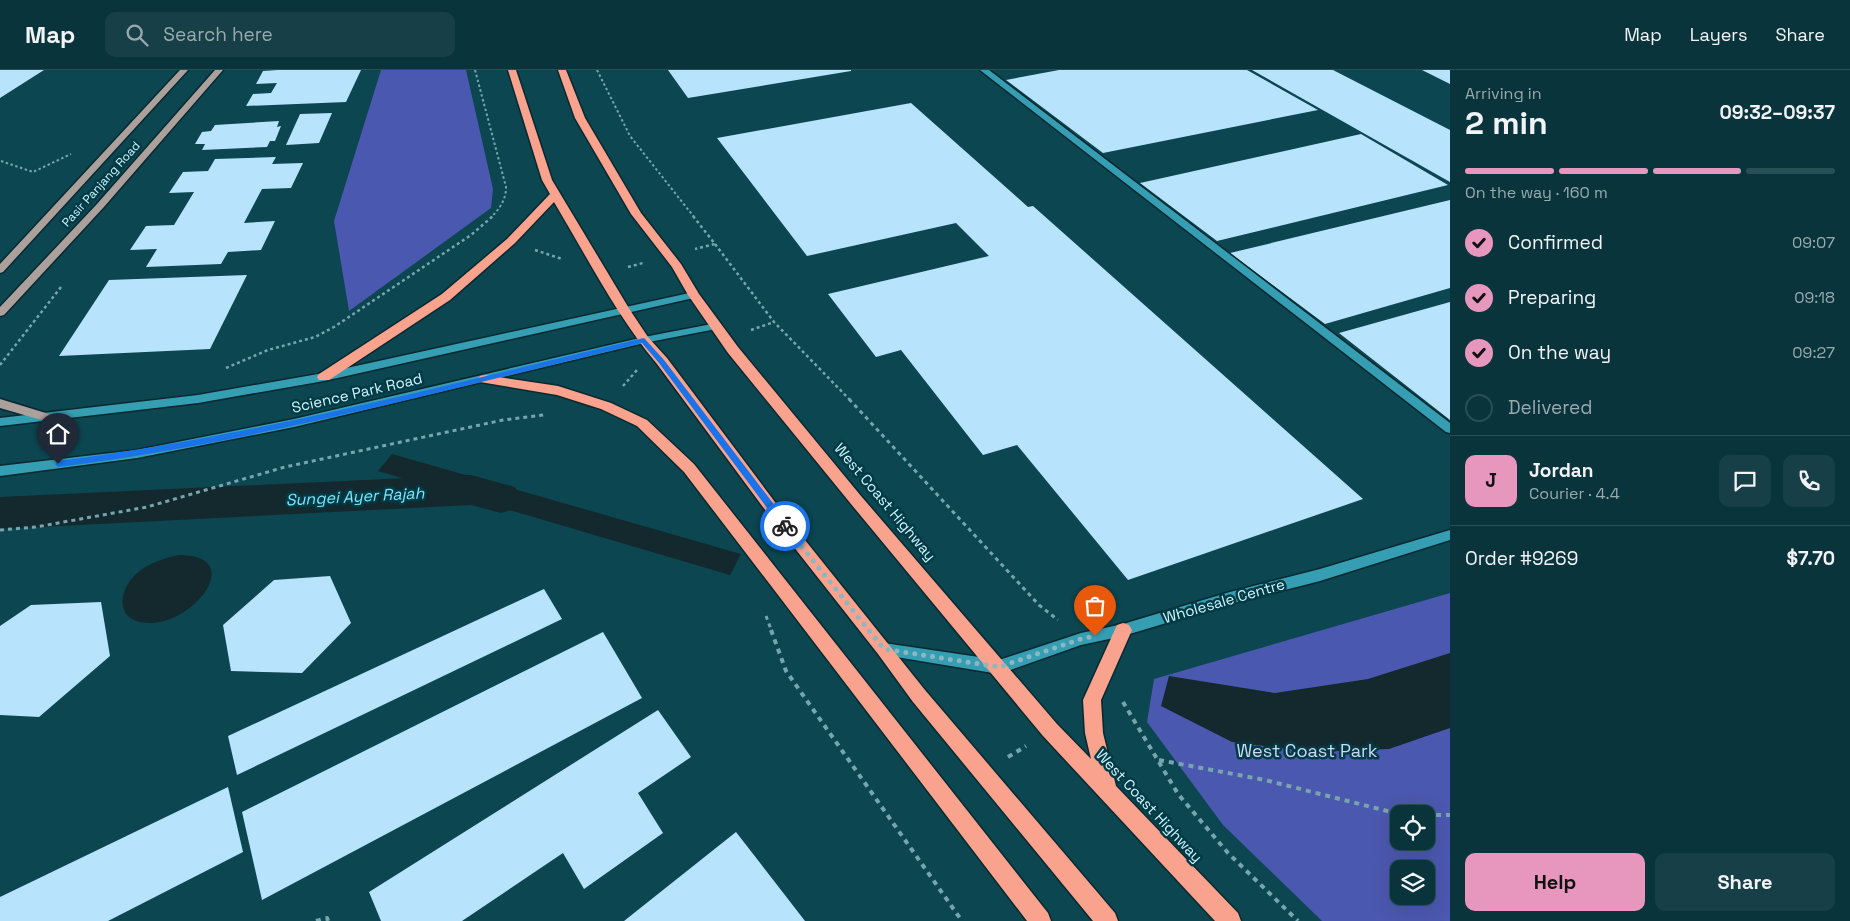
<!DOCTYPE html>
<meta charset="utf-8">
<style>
:root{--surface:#09343c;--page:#173f47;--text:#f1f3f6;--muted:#99aaaf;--line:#294f56;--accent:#e797bd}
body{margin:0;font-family:"Space Grotesk",sans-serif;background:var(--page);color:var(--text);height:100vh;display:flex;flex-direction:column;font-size:19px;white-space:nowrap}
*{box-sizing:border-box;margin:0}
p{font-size:16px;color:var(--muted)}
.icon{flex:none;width:28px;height:28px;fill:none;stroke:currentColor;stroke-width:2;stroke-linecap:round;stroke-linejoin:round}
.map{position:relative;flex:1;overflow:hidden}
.sheet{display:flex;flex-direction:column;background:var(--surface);width:400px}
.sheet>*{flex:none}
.buttons{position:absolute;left:1390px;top:735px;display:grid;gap:10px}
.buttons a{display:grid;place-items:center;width:45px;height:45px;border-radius:10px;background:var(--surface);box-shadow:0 5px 20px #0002,0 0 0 1px var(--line);font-size:25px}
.pin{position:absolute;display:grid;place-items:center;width:42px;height:42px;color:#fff;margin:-51px -21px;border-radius:50% 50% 50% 0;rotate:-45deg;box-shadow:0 0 5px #0007}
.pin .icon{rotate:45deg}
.courier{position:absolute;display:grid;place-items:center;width:50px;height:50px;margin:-25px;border:4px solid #1a73e8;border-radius:50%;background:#fff;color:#222;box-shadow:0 1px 6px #0007}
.headline em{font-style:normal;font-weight:600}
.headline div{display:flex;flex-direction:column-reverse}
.headline{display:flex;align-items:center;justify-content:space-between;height:85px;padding:0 15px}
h1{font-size:32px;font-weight:600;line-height:38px}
.bar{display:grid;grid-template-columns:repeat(4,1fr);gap:8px 5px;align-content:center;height:60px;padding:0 15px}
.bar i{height:6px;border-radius:4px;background:var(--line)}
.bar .active{background:var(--accent)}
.bar p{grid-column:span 4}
.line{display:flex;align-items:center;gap:12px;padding:0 15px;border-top:1px solid var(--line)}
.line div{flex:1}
.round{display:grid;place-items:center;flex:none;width:52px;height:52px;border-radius:10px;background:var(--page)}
ol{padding:0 15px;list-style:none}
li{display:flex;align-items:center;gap:15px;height:55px}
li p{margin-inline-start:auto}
li .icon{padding:5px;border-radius:50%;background:var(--accent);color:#111;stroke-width:4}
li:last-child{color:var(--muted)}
li i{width:28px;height:28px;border:2px solid var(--line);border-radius:50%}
.action{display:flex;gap:10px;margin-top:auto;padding:10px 15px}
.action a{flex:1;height:58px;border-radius:10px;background:var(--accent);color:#111;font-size:20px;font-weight:600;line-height:58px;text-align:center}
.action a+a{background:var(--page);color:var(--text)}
header{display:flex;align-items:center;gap:30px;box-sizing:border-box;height:70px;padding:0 25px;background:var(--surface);border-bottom:1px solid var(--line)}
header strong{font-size:24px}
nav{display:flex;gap:28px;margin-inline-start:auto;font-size:18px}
.search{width:350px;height:45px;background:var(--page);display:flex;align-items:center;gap:12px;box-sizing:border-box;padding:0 18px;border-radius:10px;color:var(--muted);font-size:19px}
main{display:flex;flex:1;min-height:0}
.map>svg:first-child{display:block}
.green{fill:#4b58af;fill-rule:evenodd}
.water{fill:#13292e}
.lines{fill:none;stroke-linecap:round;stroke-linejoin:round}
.canal{fill:#13292e;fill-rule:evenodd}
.building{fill:#b7e3fd}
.minor-casing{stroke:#092930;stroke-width:3}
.major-casing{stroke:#092930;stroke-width:3}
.highway-casing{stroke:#092930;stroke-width:3}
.path-far3{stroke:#77a5ae;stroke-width:2;stroke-dasharray:2.5 2.5;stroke-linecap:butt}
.path-far2{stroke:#77a5ae;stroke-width:2.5;stroke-dasharray:3 3;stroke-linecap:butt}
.path-far1{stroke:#77a5ae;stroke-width:3;stroke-dasharray:4 4;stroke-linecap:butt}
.path{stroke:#77a5ae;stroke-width:4;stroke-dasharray:5 5;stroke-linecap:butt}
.minor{fill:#369eb3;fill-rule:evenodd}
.major{fill:#aba09c;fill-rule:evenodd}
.highway{fill:#f9a28d;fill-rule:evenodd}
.route{fill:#1a73e8}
.done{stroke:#8bb7c0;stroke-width:5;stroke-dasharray:0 9}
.labels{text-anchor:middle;stroke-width:5;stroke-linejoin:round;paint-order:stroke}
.far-street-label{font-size:12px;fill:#d0f4fd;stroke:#003b46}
.street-label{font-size:15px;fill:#d0f4fd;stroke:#003b46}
.water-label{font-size:16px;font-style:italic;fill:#7ae7ff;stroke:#003b46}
.near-park-label{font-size:18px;fill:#d1d7f0;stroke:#003b46}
</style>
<header>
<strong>Map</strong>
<div class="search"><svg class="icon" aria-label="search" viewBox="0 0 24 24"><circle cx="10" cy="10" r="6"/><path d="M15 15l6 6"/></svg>Search here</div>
<nav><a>Map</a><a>Layers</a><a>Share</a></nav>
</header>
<main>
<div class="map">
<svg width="1450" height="851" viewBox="0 0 1450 851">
<rect width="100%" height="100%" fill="#0c4650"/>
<path class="green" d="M381 0H466L493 119 491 138 349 241 334 151Z
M1450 523V851H1322L1223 755 1147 652 1154 609ZM1399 744H1426V771H1399ZM1399 799H1426V826H1399Z"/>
<path class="water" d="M392 384 741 484 730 505 378 401Z
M179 485C247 485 195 554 149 553 115 553 117 521 137 503 149 493 164 488 179 485Z
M1450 583V658L1389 679 1313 682 1232 672 1161 636 1169 606 1275 623 1368 609Z"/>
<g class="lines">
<path class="canal" d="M471 405 515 417 521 428 515 439 501 443 471 435 0 459V427Z"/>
</g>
<path class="building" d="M0 0H44L0 28Z
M278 0H361L346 32 246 36 253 24 271 23 277 13 256 14 263 1Z
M668 0H851V1L688 28Z
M1059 0H1247L1318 40 1103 83 1006 10Z
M1252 0H1333L1450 60V112Z
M1422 0H1450V14Z
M911 33 1028 137 1033 136 1363 429 1128 510 1017 375 983 385 901 280 876 287 828 224 989 186 956 153 807 186 717 68Z
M332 43 319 73 286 75 300 44Z
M279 51 277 57 281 56 275 71H270L267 77 202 80 205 74H195L202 62 211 61 215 55Z
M1361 64 1448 115 1217 171 1140 113Z
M276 87 272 94 303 93 291 118 262 119 244 153 275 151 261 180 228 182 221 194 146 197 157 179 130 180 146 156 174 155 194 122 169 123 183 102 208 101 215 89Z
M1450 130V218L1325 254 1230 183Z
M247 205 210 279 59 286 109 210Z
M1450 232V350L1339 263Z
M330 506 351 553 302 603 231 601 223 555 274 510Z
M544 519 562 549 237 705 228 666Z
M101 532 110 586 39 647 0 645V556L31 535Z
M603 562 642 628 262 830 242 742Z
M658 640 691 687 638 723 663 763 584 819 563 783 462 851H381L369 822Z
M228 717 243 782 108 851H0V827Z
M736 762 805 851H624Z"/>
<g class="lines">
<defs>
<path id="minor" d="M980 0H989L1450 353V363L1446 362Z
M694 222 699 225 698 227 324 311 198 333 0 356V348L198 325 324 303Z
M717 253 722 256 721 258 644 273 294 357 137 388 0 406V396L137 380 294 349 644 267Z
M1450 460V470L1320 511 1230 534 1123 566 1081 575 999 604 884 585 879 584 877 579 879 574 884 573 999 590 1081 563 1123 554 1230 522 1320 499Z"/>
<path id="major" d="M180 0H188L3 202 0 203V194Z
M215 0H223L103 138 4 245 0 246V237L97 134Z
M0 329 49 344 51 347 45 351 0 338Z"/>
<path id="highway" d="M508 0H516L552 110 630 240 648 267 667 288 781 440 925 620 1115 843 1118 851H1093L913 632 878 584 771 448 657 294C616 245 587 187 554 132L515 173 450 230 329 310H319L317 307 319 304 442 224 507 169 550 124 542 110Z
M558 0H566L585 48 641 143 681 194 699 224 738 277 861 426 1057 654 1091 689 1085 663 1083 630 1117 555 1123 553 1129 555 1132 560 1101 630 1103 663 1116 716 1238 843 1241 851H1215L1043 666 851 434 728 283 688 225 672 197 631 144 575 48Z
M485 305 558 316 611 333 647 350 694 394 1048 843 1051 851H1027L684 402 637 356 601 339 557 325 480 312 478 309 480 306Z"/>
</defs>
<use href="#minor" class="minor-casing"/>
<use href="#major" class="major-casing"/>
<use href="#highway" class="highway-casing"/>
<path class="path-far3" d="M475 0 506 117C506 129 500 139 491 147
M597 0 630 66 694 147
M1 91 33 102 71 84"/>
<path class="path-far2" d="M693 146 715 174 695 179
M715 174 774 252 851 331
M535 180 562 189
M628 197 643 193
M751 260 774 252
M0 295 61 217
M226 298 268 280 315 267 334 257 471 165 493 146
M623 316 637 300"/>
<path class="path-far1" d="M849 329 1039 535 1058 550
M0 460 36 457 147 437 285 397 503 350 544 345
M766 546 772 562"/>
<path class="path" d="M771 560 786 601 962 851
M1123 632 1178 724 1228 783 1298 851
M1008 687 1026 676
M1159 690 1265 710 1399 744
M1426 745H1450
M316 851 327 848 328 851"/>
<use href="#minor" class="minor"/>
<use href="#major" class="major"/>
<use href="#highway" class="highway"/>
</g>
<path class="route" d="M644 268 664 290 788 453V458H782L659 293 642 273C449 319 256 372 58 397L55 394 58 391C256 366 450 314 644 268Z"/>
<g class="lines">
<path class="done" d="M785 456 884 579 999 597 1081 569 1095 566"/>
</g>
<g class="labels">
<g class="far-street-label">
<text transform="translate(101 114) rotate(-48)" y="4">Pasir Panjang Road</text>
</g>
<g class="street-label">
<text transform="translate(357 323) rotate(-13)" y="5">Science Park Road</text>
<text transform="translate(885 432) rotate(50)" y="5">West Coast Highway</text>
<text transform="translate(1224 531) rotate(-16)" y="5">Wholesale Centre</text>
<text transform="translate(1149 736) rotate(47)" y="5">West Coast Highway</text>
</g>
<g class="water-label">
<text transform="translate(355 426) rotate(-3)" y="6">Sungei Ayer Rajah</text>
</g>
<g class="near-park-label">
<text x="1307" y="687">West Coast Park</text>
</g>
</g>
</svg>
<div class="buttons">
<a><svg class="icon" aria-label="locate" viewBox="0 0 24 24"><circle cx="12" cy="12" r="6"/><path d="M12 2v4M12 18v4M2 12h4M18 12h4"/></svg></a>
<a><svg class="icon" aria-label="layers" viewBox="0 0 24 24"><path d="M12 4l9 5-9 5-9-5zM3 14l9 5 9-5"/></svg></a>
</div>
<div class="pin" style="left:1095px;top:566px;background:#ea580c"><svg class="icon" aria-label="bag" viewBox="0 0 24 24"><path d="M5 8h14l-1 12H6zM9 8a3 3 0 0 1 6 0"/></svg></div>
<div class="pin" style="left:58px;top:394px;background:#1f2937"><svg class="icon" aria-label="home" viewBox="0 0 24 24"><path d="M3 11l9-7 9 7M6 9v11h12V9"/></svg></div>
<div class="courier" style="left:785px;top:456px"><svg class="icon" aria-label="bike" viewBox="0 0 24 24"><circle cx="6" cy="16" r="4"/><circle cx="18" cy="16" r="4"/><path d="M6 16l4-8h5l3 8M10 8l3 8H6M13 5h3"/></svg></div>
</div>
<section class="sheet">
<div class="headline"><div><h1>2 min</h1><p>Arriving in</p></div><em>09:32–09:37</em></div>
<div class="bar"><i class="active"></i><i class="active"></i><i class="active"></i><i></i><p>On the way · 160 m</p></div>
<ol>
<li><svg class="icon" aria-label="check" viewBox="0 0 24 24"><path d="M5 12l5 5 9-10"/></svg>Confirmed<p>09:07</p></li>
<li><svg class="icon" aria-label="check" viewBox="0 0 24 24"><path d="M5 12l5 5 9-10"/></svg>Preparing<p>09:18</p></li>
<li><svg class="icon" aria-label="check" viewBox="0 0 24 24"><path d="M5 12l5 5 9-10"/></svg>On the way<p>09:27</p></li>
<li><i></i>Delivered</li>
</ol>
<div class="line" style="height:90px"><b class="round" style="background:var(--accent);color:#111">J</b><div><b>Jordan</b><p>Courier · 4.4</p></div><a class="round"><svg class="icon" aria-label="chat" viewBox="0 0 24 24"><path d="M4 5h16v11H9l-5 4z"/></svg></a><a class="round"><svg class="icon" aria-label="phone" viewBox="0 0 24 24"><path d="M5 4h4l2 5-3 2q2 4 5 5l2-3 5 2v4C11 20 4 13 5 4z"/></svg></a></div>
<div class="line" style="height:65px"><div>Order #9269</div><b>$7.70</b></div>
<div class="action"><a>Help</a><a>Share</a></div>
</section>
</main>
